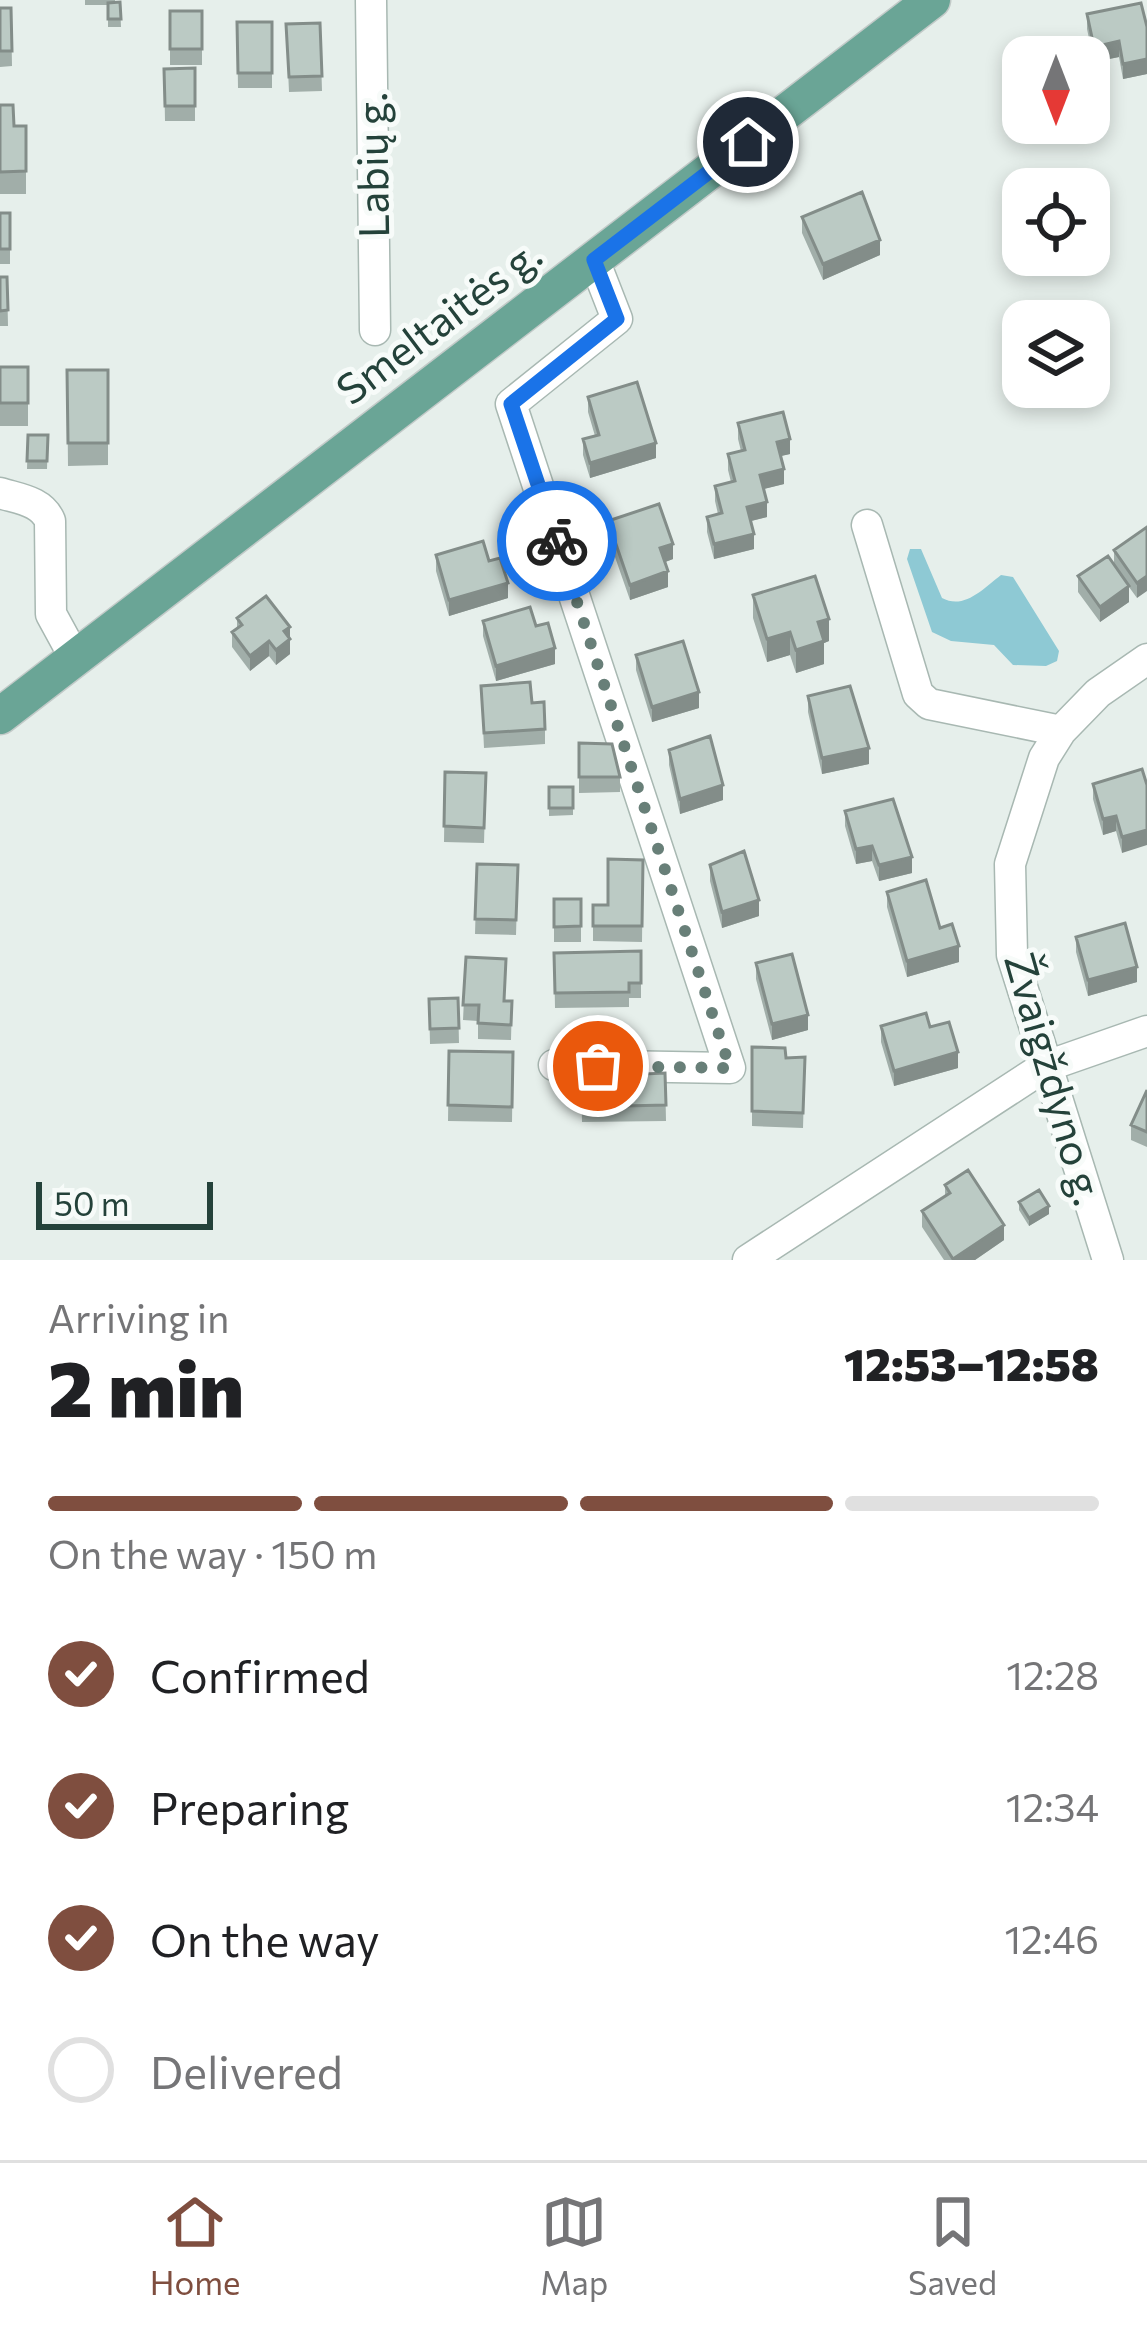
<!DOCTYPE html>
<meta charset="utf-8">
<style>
:root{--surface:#fff;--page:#f2f2f2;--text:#202124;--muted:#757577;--line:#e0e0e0;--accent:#7f4e3f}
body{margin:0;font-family:Commissioner,sans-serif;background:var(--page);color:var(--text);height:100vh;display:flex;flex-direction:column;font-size:45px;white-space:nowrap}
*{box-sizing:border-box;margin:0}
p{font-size:39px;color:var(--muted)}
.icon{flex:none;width:66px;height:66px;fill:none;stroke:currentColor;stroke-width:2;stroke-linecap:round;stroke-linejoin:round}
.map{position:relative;height:1260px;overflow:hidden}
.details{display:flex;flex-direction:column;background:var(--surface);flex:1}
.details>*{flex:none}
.needle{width:78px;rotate:180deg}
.controls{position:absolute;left:1002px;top:36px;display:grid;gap:24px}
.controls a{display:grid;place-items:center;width:108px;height:108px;border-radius:24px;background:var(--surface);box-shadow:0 6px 18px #0003;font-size:60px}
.scale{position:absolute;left:36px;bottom:30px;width:177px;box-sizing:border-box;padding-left:12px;border:6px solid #24423a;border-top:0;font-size:33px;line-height:42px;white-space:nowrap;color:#24423a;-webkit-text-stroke:9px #f7fbf9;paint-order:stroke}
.pin{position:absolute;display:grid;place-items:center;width:102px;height:102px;color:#fff;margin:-51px;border:6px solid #fff;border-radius:50%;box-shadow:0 3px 12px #0007}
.courier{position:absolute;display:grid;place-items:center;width:120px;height:120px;margin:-60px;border:9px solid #1a73e8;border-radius:50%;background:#fff;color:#222;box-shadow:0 3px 15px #0007}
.headline em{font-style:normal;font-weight:800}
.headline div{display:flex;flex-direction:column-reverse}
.headline{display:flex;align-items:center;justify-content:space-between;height:204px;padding:0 48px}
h1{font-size:78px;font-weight:800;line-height:90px}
.bar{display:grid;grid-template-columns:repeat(4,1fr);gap:18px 12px;align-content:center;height:144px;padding:0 48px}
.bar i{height:15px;border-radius:9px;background:var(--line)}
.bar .current{background:var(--accent)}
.bar p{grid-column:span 4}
ol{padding:0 48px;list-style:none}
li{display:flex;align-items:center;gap:36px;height:132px}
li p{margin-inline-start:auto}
li .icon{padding:12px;border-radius:50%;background:var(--accent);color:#fff;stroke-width:4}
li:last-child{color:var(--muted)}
li i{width:66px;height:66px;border:6px solid var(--line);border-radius:50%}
.dock{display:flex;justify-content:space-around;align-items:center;height:168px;border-top:3px solid var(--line);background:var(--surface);font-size:33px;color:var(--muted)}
.dock a{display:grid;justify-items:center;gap:6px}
.dock .current{color:var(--accent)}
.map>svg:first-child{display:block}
.water{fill:#8ec9d4}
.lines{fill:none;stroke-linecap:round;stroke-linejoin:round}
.minor-casing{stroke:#a8b8b2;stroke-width:33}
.major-casing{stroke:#c2cac8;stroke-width:39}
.minor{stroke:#fff;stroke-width:30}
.major{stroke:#6aa596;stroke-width:36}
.wall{fill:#a1aea9}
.shaded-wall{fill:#838d89}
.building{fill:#bbcac4;stroke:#838d89;stroke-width:3}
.done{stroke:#687f78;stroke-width:12;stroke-dasharray:0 21.6}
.route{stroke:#1a73e8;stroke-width:15}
.labels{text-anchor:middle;stroke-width:10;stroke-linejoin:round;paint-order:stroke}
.street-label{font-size:42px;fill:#24423a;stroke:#f7fbf9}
</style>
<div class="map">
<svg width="1147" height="1260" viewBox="0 0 1147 1260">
<rect width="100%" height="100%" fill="#e6efeb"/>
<path class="water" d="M910 549H921L942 598C964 610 983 589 1001 575L1013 577 1059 651 1057 661 1046 666 1013 665 994 645 951 641 932 632 907 559Z"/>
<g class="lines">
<defs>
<path id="minor" d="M371 0 375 330
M0 493C19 499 42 501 50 521L51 614 75 658
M867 525 918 694 929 704 1061 731
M554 1065 730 1068 511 404 617 319 594 260
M748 1260 1044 1067 1147 1031
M1108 1260 1012 955 1010 864 1044 758 1061 731 1098 693 1147 659"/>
<path id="major" d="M0 716 932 0"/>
</defs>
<use href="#minor" class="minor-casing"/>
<use href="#major" class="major-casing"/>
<use href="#minor" class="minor"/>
<use href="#major" class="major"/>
</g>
<path class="wall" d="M85 0H115V2H120L121 27H108V5H85Z
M0 8H11L12 66 0 67Z
M170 11H202V65H170Z
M1087 14 1147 27V74L1123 79 1119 57 1094 62 1087 29Z
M237 22H272V88H238Z
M320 23 322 91 289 92 286 24Z
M195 68V121H165L164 69Z
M0 105 14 126H26V194H0Z
M0 213H10V264H0Z
M802 217 880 255 823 280 802 233Z
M0 277H7L8 326H0Z
M0 367H28V426H0Z
M67 370H108V465L68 466Z
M588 397 656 458 590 478 583 455V439L595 436 588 412Z
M738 423 790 454 780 456 784 484 763 489 767 517 751 521 754 549 714 559 707 532V517L718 514 715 501V486L731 482 728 470V454L741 451 738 439Z
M28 435H48L47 469H27Z
M608 521 673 559 665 562 668 587 630 600 608 537Z
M1147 527 1137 598 1129 587V602L1100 622 1078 592V576L1114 565V550Z
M436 555 508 598 449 616 436 571Z
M753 595 829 641 824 643V664L796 673 790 655 767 662 753 618Z
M237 618 290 654 276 665 269 656 250 671 232 647V632L237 629Z
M483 621 536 626 555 664 496 681 483 636Z
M636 655 699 708 652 722 636 670Z
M481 686 532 703 545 729V744L484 748Z
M808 696 869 764 822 774 808 712Z
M579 743 620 777V792L579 793Z
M669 750 723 800 680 814 669 765Z
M1142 769 1122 853 1116 831 1103 835 1093 799V784Z
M445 772 486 773 484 843 444 842Z
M549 787H573V815L549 816Z
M845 811 912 873 879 881 872 861 856 864 845 826Z
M643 860 642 942 593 941V905H608Z
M477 864 518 865 516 935 475 934Z
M710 865 759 916 722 928 710 881Z
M887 892 940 928 959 962 907 977 887 907Z
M554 899H581V942H554Z
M1076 937 1137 982 1088 996 1076 952Z
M641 951V998H629V1007L555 1008 554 953Z
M466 957 505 1001H512L511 1040 478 1039V1021L463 1020Z
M756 963 808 1030 772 1040 756 979Z
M458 998 459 1043 430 1044 429 999Z
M881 1026 958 1068 894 1086 881 1042Z
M752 1047 786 1058 805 1057 803 1128 752 1126Z
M449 1051 513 1052 512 1122 448 1121Z
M665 1073 666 1121 582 1122 581 1078Z
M1147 1090V1147L1131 1140V1125Z
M945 1185 1004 1240 975 1260H944L922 1227V1211L945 1196Z
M1019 1202 1049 1214 1029 1226 1019 1210Z"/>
<path class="shaded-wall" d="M1119 41V57L1094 62V47Z
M1147 59V74L1123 79V64Z
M880 240V255L823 280V264Z
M790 439V454L777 457V442Z
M656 443V458L590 478V463Z
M784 469V484L760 490V475Z
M767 502V517L747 522V507Z
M754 534V549L714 559V544Z
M673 544V559L660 564V548Z
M668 571V587L630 600V585Z
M1147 576V591L1137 598V583Z
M508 583V598L449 616V600Z
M1129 586V602L1100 622V607Z
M829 619V641L824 643V664L796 673V650L818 622Z
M290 627V654L276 665V650L284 631Z
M790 632V655L767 662V639Z
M269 641V656L250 671V656Z
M555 648V664L496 681V666Z
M699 692V708L652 722V707Z
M869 748V764L822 774V758Z
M723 785V800L680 814V799Z
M1116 816V831L1103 835V819Z
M1147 830V845L1122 853V837Z
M872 846V861L856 864V849Z
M912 857V873L879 881V865Z
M759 900V916L722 928V912Z
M959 946V962L907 977V961Z
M1137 967V982L1088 996V980Z
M808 1015V1030L772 1040V1024Z
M958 1052V1068L894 1086V1071Z
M1049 1206V1214L1029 1226V1218Z
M1004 1225V1240L975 1260H953Z"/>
<path class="building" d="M120 2 121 19H108V3Z
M1141 3 1147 27V59L1123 64 1119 41 1094 47 1087 14Z
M0 8H11L12 51H0Z
M170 11H202V49H170Z
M237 22H272V73H238Z
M320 23 322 76 289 77 286 24Z
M195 68V106H165L164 69Z
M0 105H13L14 126H26V171L0 172Z
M862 192 880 240 823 264 802 217Z
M0 213H10V249H0Z
M0 277H7L8 310 0 311Z
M0 367H28V403H0Z
M67 370H108V443H68Z
M637 382 656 443 590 463 583 439 599 435 588 397Z
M783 412 790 439 777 442 784 469 760 475 767 502 747 507 754 534 714 544 707 517 722 513 715 486 735 481 728 454 745 450 738 423Z
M28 435H48L47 461H27Z
M659 504 673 544 660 548 668 571 630 585 608 521Z
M1147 527V576L1137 583 1114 550Z
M483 541 489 561 500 558 508 583 449 600 436 555Z
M1108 556 1129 586 1100 607 1078 576Z
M815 576 829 619 818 622 824 641 796 650 790 632 767 639 753 595Z
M266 596 290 627 284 631 290 639 276 650 269 641 250 656 232 632 242 625 237 618Z
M530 607 536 626 548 623 555 648 496 666 483 621Z
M683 641 699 692 652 707 636 655Z
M530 682 532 703 544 702 545 729 484 733 481 686Z
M850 686 869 748 822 758 808 696Z
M710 736 723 785 680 799 669 750Z
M579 743 612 744 620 777H579Z
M1142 769 1147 785V830L1122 837 1116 816 1103 819 1093 784Z
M445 772 486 773 484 828 444 826Z
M549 787H573V808H549Z
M893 799 912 857 879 865 872 846 856 849 845 811Z
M744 851 759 900 722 912 710 865Z
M608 859 643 860 642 926H593V905H608Z
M477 864 518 865 516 920 475 919Z
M926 880 940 928 952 924 959 946 907 961 887 892Z
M554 899H581V926L554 927Z
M1125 923 1137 967 1088 980 1076 937Z
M641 951V983H629V992L555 993 554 953Z
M792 954 808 1015 772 1024 756 963Z
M466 957 506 959 504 1001H512L511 1025 478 1023 479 1005H463Z
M458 998 459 1028 430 1029 429 999Z
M926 1013 930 1027 949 1022 958 1052 894 1071 881 1026Z
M752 1047 785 1048 786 1058 805 1057 803 1113 752 1111Z
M449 1051 513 1052 512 1107 448 1105Z
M645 1065V1074L665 1073 666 1105 582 1107 581 1078H606V1066Z
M1147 1090V1132L1131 1125Z
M968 1170 1004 1225 953 1259 922 1211 950 1193 945 1185Z
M1039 1190 1049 1206 1029 1218 1019 1202Z"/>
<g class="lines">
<path class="done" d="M557 541 730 1068 598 1066"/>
<path class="route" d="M557 541 511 404 617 319 594 260 748 142"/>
</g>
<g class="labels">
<g class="street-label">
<text transform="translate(373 165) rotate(-91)" y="15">Labių g.</text>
<text transform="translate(439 322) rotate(-37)" y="15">Smeltaitės g.</text>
<text transform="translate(1054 1079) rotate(74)" y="15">Žvaigždyno g.</text>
</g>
</g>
</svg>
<div class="controls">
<a><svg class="needle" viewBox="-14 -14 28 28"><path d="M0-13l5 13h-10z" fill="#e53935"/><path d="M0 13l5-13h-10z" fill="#757577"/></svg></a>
<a><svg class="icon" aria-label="locate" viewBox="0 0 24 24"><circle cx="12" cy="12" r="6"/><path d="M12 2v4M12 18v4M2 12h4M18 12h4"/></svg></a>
<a><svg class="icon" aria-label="layers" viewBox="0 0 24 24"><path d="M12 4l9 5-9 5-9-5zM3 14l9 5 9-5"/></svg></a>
</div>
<div class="scale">50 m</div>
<div class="pin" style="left:598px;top:1066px;background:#ea580c"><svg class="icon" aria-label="bag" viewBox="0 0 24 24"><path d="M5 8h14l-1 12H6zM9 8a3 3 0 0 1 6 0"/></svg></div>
<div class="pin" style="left:748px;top:142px;background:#1f2937"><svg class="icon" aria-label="home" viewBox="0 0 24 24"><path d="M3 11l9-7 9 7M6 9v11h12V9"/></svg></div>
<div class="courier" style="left:557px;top:541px"><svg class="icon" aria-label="bike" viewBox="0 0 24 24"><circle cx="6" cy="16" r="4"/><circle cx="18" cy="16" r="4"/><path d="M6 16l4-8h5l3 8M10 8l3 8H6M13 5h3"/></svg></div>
</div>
<section class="details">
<div class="headline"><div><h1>2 min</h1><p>Arriving in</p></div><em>12:53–12:58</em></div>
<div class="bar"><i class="current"></i><i class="current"></i><i class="current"></i><i></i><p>On the way · 150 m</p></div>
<ol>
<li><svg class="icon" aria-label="check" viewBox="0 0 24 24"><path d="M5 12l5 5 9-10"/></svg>Confirmed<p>12:28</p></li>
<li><svg class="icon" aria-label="check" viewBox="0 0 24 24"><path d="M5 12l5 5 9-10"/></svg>Preparing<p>12:34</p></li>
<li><svg class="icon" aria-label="check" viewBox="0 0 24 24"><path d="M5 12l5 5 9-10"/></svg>On the way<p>12:46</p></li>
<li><i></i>Delivered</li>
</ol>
</section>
<nav class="dock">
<a class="current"><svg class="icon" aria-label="home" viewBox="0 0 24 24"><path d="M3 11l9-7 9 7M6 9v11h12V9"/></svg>Home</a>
<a><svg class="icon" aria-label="map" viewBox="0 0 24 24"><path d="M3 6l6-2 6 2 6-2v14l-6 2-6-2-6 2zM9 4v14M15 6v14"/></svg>Map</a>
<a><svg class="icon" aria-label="saved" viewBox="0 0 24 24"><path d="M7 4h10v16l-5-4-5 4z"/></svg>Saved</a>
</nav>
